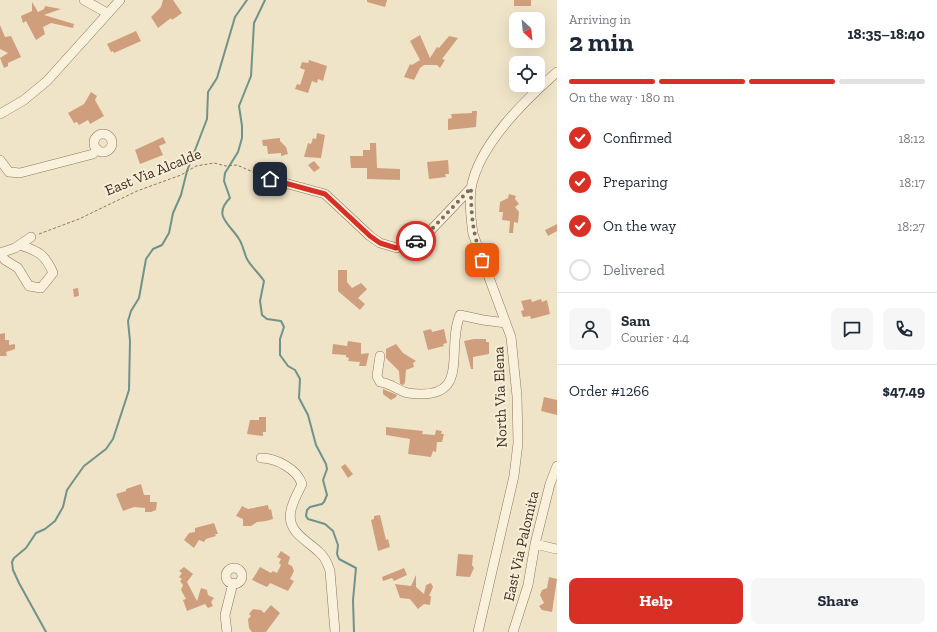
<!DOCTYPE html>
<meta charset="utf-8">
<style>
:root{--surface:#fff;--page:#f6f6f7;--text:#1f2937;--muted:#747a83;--line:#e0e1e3;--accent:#d93025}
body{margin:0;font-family:"Zilla Slab",serif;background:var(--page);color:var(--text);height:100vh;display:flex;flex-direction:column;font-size:15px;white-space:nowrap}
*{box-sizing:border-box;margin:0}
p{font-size:13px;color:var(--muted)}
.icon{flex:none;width:22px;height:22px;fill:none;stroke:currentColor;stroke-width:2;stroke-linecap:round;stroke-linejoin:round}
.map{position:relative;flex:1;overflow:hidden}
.details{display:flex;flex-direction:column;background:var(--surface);width:380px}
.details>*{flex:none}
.needle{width:26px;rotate:153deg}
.buttons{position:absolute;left:509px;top:12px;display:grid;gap:8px}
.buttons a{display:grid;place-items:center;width:36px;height:36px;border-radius:8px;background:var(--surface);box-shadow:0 4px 16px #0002;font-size:20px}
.pin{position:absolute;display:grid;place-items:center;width:34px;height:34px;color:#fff;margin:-17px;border-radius:8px;box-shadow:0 2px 6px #0006}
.courier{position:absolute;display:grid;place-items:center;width:40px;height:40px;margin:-20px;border:3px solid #d93025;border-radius:50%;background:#fff;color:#222;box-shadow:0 1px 5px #0007}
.head em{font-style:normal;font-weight:700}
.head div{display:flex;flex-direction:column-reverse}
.head{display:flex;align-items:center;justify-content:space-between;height:68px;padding:0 12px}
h1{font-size:26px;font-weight:700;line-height:30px}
.bar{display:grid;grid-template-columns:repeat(4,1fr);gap:6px 4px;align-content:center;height:48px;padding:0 12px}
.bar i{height:5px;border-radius:3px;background:var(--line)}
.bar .on{background:var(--accent)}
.bar p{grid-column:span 4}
.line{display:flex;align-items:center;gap:10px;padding:0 12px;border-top:1px solid var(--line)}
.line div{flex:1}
.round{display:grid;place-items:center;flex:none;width:42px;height:42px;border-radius:8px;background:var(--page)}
ol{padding:0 12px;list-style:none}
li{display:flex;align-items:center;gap:12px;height:44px}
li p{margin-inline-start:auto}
li .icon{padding:4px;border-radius:50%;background:var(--accent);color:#fff;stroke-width:4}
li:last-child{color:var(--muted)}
li i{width:22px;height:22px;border:2px solid var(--line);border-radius:50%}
.primary-button{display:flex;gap:8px;margin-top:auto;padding:8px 12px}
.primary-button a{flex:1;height:46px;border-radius:8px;background:var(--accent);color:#fff;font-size:16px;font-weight:700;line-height:46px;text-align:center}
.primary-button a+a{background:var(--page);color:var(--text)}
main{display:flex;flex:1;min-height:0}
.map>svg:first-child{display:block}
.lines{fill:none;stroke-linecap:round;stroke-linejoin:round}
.stream{stroke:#6f938a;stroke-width:2}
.building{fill:#cf9f7d}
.minor-casing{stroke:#8d765c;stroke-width:10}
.path{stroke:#8d765c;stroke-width:1;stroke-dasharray:3 2;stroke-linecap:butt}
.minor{stroke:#faf1dc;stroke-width:9}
.done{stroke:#7c6e5b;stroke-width:4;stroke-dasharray:0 7.2}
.route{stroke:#d93025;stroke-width:5}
.labels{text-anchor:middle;stroke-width:4;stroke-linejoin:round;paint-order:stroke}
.street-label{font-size:15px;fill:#3d2e20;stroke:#f7eed8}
</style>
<main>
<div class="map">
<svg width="557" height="632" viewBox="0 0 557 632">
<rect width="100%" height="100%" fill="#f0e4c8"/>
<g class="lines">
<path class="stream" d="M265 0 254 23 251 76 239 106 242 126V138L238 152 225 173 224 181 230 198C212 216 230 224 239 239 243 245 244 253 247 259 252 268 259 273 264 281L260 301 262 315 267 319 281 321 284 327 280 339V355L288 366 295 370 300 379 299 398 308 415 316 445 326 464 327 469 323 480 327 495 324 502 322 504 310 507 307 510 306 516 308 519 325 524 333 531 338 545 337 554 339 559 356 568 353 600 354 632
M46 632 19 583 13 570 12 562 14 558 26 548 36 533 45 529 55 521 63 507 67 490 74 480 84 466 106 449 113 439 129 390 130 341 128 321 131 311 139 298 146 259 153 249 162 245 169 233 173 213 181 195 187 171 207 119 208 92 217 78 235 17 247 0"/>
</g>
<path class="building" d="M163 0H173L182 13 172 20 171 18 158 28 151 17 161 7Z
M367 0H387L385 7 367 2Z
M514 0H531V6H514Z
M32 2 38 12 44 9 45 6 61 9 44 15 74 24 73 28 51 23 43 27 45 34 36 40 26 21 23 23 21 16 32 11Z
M0 25 5 37 11 36 21 57 8 63V66L4 68 0 58 8 53 0 49Z
M136 31 141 41 114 53 113 51 111 52 107 44Z
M420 35 430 58 437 47 439 48 449 36 458 38 442 59 445 60 440 68 437 65H424L420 68 414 80 404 77 410 64 412 65 420 60 410 41Z
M309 60 327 66 323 81 318 79 317 83 312 81 308 93 295 89 297 84 300 85 305 70 300 68 302 62 308 63Z
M91 92 97 96 95 100 104 116 90 124 88 120 79 125 77 122 74 123 68 113 84 104Z
M472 111H477L476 127 448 130V119L452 118 451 114 472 113Z
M317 133 325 135 321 158 304 157 308 143 311 144 313 138 316 139Z
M163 137 166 143 159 146 163 155 140 164 135 150Z
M280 138V141L286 147 288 154 281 156V153L268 154 267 146H263L262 140Z
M370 143H376L377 168 400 169V180L367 179V168H351L350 156H363V150H370Z
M448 160 449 174H445L446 177 429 179 427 162Z
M314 161 320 168 314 172 308 165Z
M509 194 516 196 515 199 519 204 515 207 519 212 518 223 514 222 513 233H509L510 221 502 220 503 212H499L500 202 508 198Z
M557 224V231L548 236 545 230Z
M338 270H347V282L352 288 361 283 367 289 358 298 365 304 360 310 338 291Z
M78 288 79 296 74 297 73 289Z
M531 299 532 302 541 299 542 302 547 300 550 314 531 319 530 316 523 317 521 311 524 310 521 301Z
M431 329 432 332 444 329 447 343 443 344 444 346 428 350 423 331Z
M5 333V340H9V345L15 344V349L6 352 7 356H0V334Z
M474 339H486V342H489V354L473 357V369H471L464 341Z
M348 341 361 343V354L369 353 366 366H359L360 362 348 361 349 358 346 357V355L332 354 333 344 347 346Z
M396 344 403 353 416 361 413 363 414 367 406 370 405 383 403 385 400 384 399 371 386 358V349Z
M383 389 397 395 396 397 391 400 383 394Z
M544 397 557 400V415L541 411Z
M259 417H266V432H263V436L247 434 250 420H259Z
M386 427 423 431 422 434 435 435 436 430 442 431 441 434H444L442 442H437L436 452 433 451 431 457 408 454 410 439 386 435Z
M345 464 353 474 348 478 341 467Z
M141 484 144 495H150V502H157L156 510 151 512H145V508L134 507 123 511 116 494 126 491V489Z
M268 505 269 510 271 509 273 519 266 521 257 522 251 526H243V519L236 516 242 506 248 509Z
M380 515 386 540 388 539 390 547 378 551 371 520 374 519V516Z
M214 523 218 534H215L216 536 206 539 204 542 199 540 194 548 184 540 189 533 195 532V528Z
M281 551 290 557 288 564 292 566 294 571 290 579 294 581 288 591 270 583 267 587 252 580 260 567 271 573 273 571 277 573 281 565 279 563 281 559 277 557Z
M458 554 473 555 472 565 474 568 470 577 456 576Z
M184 567 193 574 187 582 197 601 201 588 207 590 208 595 214 598 211 602 213 606 208 608 205 604 187 611 183 600 186 599 181 590 183 585 180 581 182 579 179 577 182 573 179 571Z
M404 568 407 575 394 581 392 578 383 581 382 577Z
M416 575V587L424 594 426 585 431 583 433 587 429 596H431L430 605 424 604 418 609 410 599 400 598 395 584 411 586Z
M549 577 557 579 552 612 542 610 539 606 544 603 540 595 542 590 547 588Z
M271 605 280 613 266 632H252L249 628 248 619 251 616 249 614 253 609 261 610 264 613Z"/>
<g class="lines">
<defs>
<path id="minor" d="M84 0 107 13
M0 114 24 100 47 81 120 0
M94 143a9 9 0 1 1 18 0a9 9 0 1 1-18 0Z
M0 160 9 172 20 173 93 154 97 149
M270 179 325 194 370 236 380 243 397 248 412 244 431 230 471 188
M0 253 5 260 18 268 29 286 41 288 53 273C45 254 38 251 20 245
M0 253 15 248 31 237
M380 356 377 376 380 382C391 383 398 391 408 393 473 402 445 351 460 315L483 320 506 323
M261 458C276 458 297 469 302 484 298 492 293 501 291 510 286 532 307 540 319 552 325 557 328 564 330 571L335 632
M535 544 556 549
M226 576a8 8 0 1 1 16 0a8 8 0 1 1-16 0Z
M227 632 225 615 233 583
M478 632 514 476 518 443 517 396 511 337 473 234C471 220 469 203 471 189 478 145 525 100 557 72
M513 632 528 585 535 544 550 484 557 466"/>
</defs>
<use href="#minor" class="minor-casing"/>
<path class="path" d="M39 234 79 219 137 191 181 175 196 166 214 163 226 166 237 165 262 176"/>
<use href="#minor" class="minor"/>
</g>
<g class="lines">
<path class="done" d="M416 241 431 230 471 188C471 218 473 232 482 260"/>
<path class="route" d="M270 179 325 194 370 236 380 243 396 248 416 241"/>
</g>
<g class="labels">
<g class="street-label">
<text transform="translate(153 172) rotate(-22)" y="5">East Via Alcalde</text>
<text transform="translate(500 397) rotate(-92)" y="5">North Via Elena</text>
<text transform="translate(521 546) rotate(-77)" y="5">East Via Palomita</text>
</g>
</g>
</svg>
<div class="buttons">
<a><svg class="needle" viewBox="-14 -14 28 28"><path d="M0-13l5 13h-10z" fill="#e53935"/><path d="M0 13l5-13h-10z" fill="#747a83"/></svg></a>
<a><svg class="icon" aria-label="locate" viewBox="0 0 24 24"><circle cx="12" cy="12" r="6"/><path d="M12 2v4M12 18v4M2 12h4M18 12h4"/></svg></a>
</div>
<div class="pin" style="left:482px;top:260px;background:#ea580c"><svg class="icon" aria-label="bag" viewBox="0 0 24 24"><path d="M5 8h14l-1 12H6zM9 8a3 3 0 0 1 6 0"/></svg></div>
<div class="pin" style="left:270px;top:179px;background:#1f2937"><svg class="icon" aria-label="home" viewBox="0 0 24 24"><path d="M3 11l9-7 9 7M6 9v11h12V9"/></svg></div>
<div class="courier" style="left:416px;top:241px"><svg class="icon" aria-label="car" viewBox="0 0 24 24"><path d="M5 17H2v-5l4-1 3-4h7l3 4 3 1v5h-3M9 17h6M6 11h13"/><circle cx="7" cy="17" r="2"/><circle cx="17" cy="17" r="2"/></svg></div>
</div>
<section class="details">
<div class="head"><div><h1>2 min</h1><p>Arriving in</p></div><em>18:35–18:40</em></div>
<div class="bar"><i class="on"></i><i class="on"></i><i class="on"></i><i></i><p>On the way · 180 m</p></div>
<ol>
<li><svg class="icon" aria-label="check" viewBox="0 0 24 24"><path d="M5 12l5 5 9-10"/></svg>Confirmed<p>18:12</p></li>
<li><svg class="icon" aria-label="check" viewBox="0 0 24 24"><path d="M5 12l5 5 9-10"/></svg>Preparing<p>18:17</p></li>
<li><svg class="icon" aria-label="check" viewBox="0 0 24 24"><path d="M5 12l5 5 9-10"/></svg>On the way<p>18:27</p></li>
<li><i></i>Delivered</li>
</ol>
<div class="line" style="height:72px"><a class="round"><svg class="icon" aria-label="person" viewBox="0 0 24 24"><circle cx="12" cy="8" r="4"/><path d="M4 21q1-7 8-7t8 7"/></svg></a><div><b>Sam</b><p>Courier · 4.4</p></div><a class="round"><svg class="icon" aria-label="chat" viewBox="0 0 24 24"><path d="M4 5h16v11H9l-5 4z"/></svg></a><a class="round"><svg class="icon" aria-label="phone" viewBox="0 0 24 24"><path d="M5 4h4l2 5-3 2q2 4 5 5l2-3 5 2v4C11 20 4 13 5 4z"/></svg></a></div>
<div class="line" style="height:52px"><div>Order #1266</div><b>$47.49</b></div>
<div class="primary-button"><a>Help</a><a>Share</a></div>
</section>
</main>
